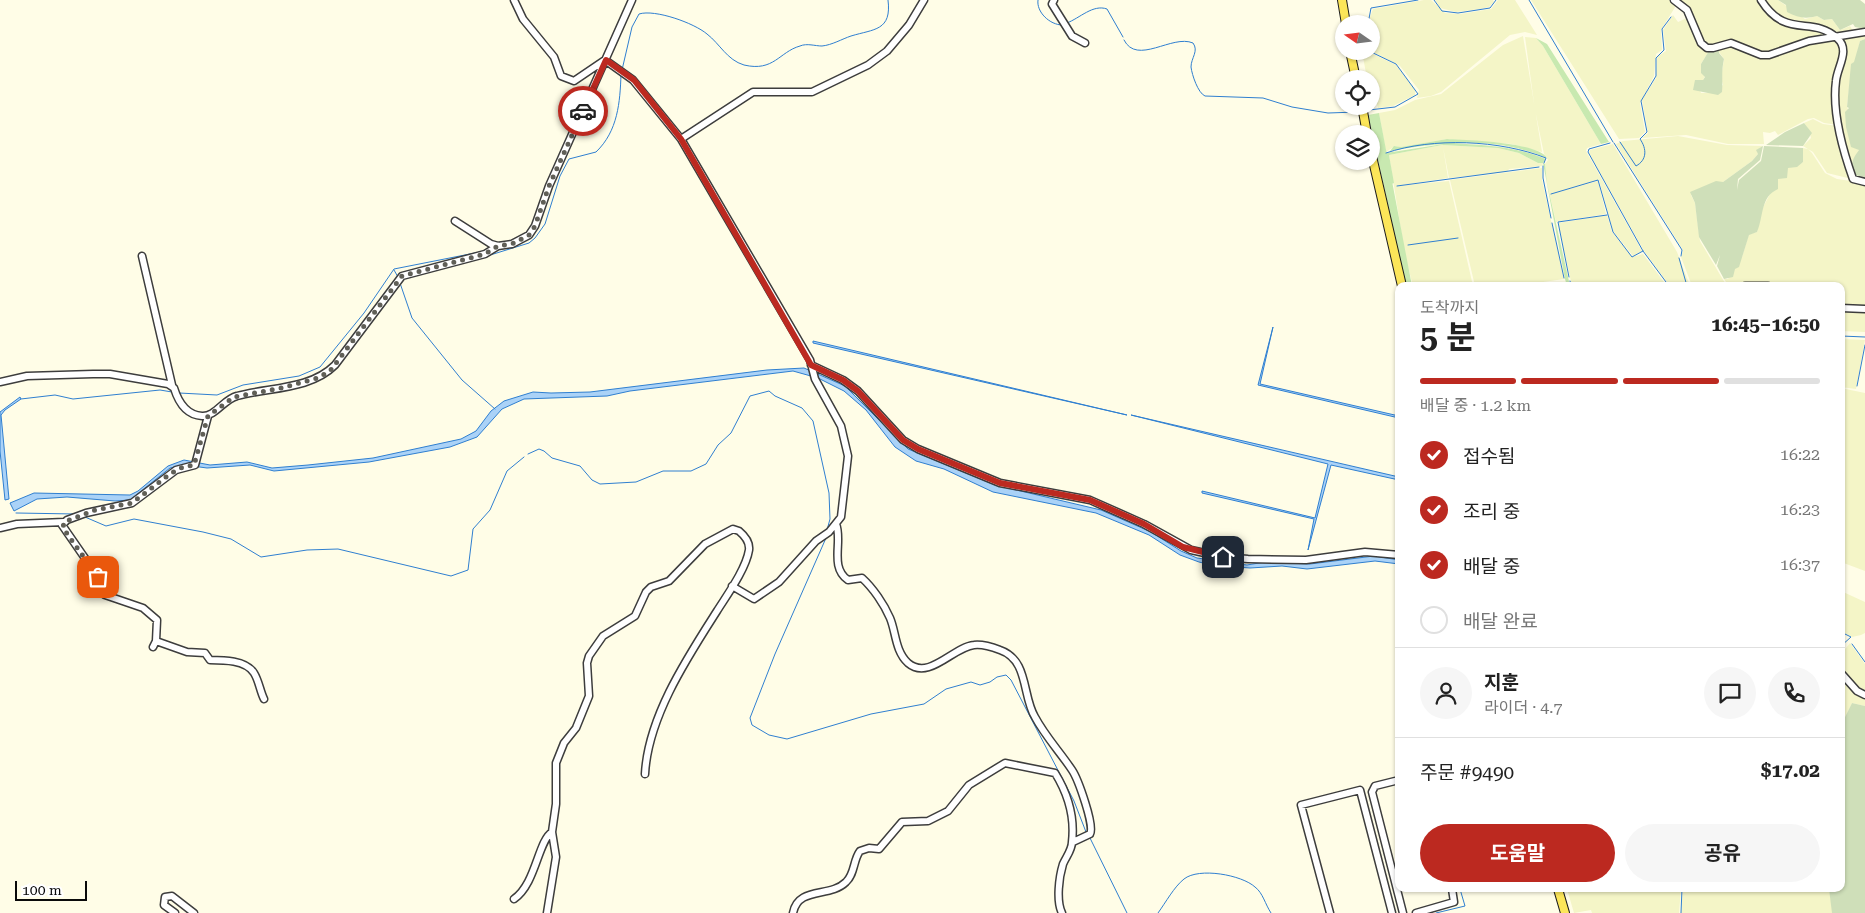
<!DOCTYPE html>
<html lang="ko">
<meta charset="utf-8">
<style>
:root{--surface:#fff;--page:#f6f6f6;--text:#222;--muted:#767676;--line:#e0e0e0;--accent:#bc2920}
body{margin:0;font-family:"Roboto Serif","Noto Sans KR",serif;background:var(--page);color:var(--text);height:100vh;display:flex;flex-direction:column;font-size:19px;white-space:nowrap}
*{box-sizing:border-box;margin:0}
p{font-size:16px;color:var(--muted)}
.icon{flex:none;width:28px;height:28px;fill:none;stroke:currentColor;stroke-width:2;stroke-linecap:round;stroke-linejoin:round}
.map{position:relative;flex:1;overflow:hidden}
.side{position:absolute;left:1395px;top:282px;width:450px;height:610px;display:flex;flex-direction:column;background:var(--surface);border-radius:10px;box-shadow:0 1px 4px #0004}
.side>*{flex:none}
.needle{width:32px;rotate:284deg}
.tools{position:absolute;left:1335px;top:15px;display:grid;gap:10px}
.tools a{display:grid;place-items:center;width:45px;height:45px;border-radius:50%;background:var(--surface);box-shadow:0 1px 4px #0004;font-size:25px}
.scale{position:absolute;left:15px;bottom:12px;width:72px;box-sizing:border-box;padding-left:5px;border:2px solid #0a0a0a;border-top:0;font-size:14px;line-height:18px;white-space:nowrap;color:#0a0a0a;-webkit-text-stroke:4px #fff;paint-order:stroke}
.pin{position:absolute;display:grid;place-items:center;width:42px;height:42px;color:#fff;margin:-21px;border-radius:10px;box-shadow:0 2px 8px #0006}
.courier{position:absolute;display:grid;place-items:center;width:50px;height:50px;margin:-25px;border:4px solid #bc2920;border-radius:50%;background:#fff;color:#222;box-shadow:0 1px 6px #0007}
.overview em{font-style:normal;font-weight:700}
.overview div{display:flex;flex-direction:column-reverse}
.overview{display:flex;align-items:center;justify-content:space-between;height:85px;padding:0 25px}
h1{font-size:32px;font-weight:700;line-height:38px}
.bar{display:grid;grid-template-columns:repeat(4,1fr);gap:8px 5px;align-content:center;height:60px;padding:0 25px}
.bar i{height:6px;border-radius:4px;background:var(--line)}
.bar .selected{background:var(--accent)}
.bar p{grid-column:span 4}
.line{display:flex;align-items:center;gap:12px;padding:0 25px;border-top:1px solid var(--line)}
.line div{flex:1}
.round{display:grid;place-items:center;flex:none;width:52px;height:52px;border-radius:26px;background:var(--page)}
ol{padding:0 25px;list-style:none}
li{display:flex;align-items:center;gap:15px;height:55px}
li p{margin-inline-start:auto}
li .icon{padding:5px;border-radius:50%;background:var(--accent);color:#fff;stroke-width:4}
li:last-child{color:var(--muted)}
li i{width:28px;height:28px;border:2px solid var(--line);border-radius:50%}
.button{display:flex;gap:10px;margin-top:auto;padding:10px 25px}
.button a{flex:1;height:58px;border-radius:30px;background:var(--accent);color:#fff;font-size:20px;font-weight:700;line-height:58px;text-align:center}
.button a+a{background:var(--page);color:var(--text)}
.map>svg:first-child{display:block}
.farmland{fill:#f4f5c7}
.green{fill:#c8e9b0}
.cemetery{fill:#cfdfb9}
.water{fill:#aad2f7;stroke:#2f7fd0}
.lines{fill:none;stroke-linecap:round;stroke-linejoin:round}
.stream{stroke:#2f7fd0;stroke-width:1}
.minor-casing{stroke:#3d3d3d;stroke-width:9}
.major-casing{stroke:#1b1b1b;stroke-width:10}
.minor{stroke:#fff;stroke-width:6}
.major{stroke:#fce659;stroke-width:8}
.done{stroke:#605f57;stroke-width:5;stroke-dasharray:0 9}
.route{stroke:#bc2920;stroke-width:6}
</style>
<div class="map">
<svg width="1865" height="913" viewBox="0 0 1865 913">
<rect width="100%" height="100%" fill="#fffde7"/>
<path class="farmland" d="M1424 0H1431L1445 13 1460 14 1491 9 1498 0H1515L1537 35 1525 32 1510 35 1441 92 1431 96 1417 98 1419 90 1400 66 1371 51 1370 17 1373 9Z
M1435 0H1493L1494 2 1489 7 1480 9 1456 12 1440 8Z
M1531 0H1669L1677 4 1661 30 1662 50 1656 54 1654 76 1640 103 1645 132 1639 138 1619 139Z
M1677 0H1760L1773 18 1817 29 1834 37 1763 54 1739 44 1714 47 1704 44 1688 9Z
M1763 0H1778L1805 19 1817 16 1824 20 1832 19 1840 30 1850 26 1853 31 1837 36 1780 19Z
M1673 15 1678 22 1689 17 1700 44 1710 49 1701 64 1705 76 1703 80H1696L1701 93H1709L1723 85 1721 78 1724 59 1719 52V48L1730 44 1760 56 1836 38 1842 45 1835 78 1838 125 1824 123 1814 118 1808 119 1778 135 1775 131 1770 133 1763 132 1764 144H1728L1686 135 1642 138 1648 133 1642 100 1656 78 1657 57 1666 51 1663 30Z
M1865 33V39L1860 41 1855 62 1852 64 1847 106 1859 150 1851 170 1840 125 1837 78 1844 59 1838 37Z
M1523 36 1542 152 1512 144 1447 139 1401 147 1395 146 1386 152 1379 113 1395 110 1415 100 1441 94 1503 45Z
M1525 37 1536 38 1543 46 1601 144 1587 148 1586 151 1642 251 1633 256 1613 231 1599 180 1551 194 1598 181 1606 214 1556 222 1547 183 1545 164 1548 160 1544 154 1535 110Z
M1362 51H1367L1396 65 1415 90V95L1393 106 1378 108 1377 104 1371 101V79H1367Z
M1813 119 1823 124 1838 126 1852 179 1827 173 1813 152 1803 146 1811 138 1809 130 1804 123Z
M1678 136 1727 145 1763 146 1757 150 1758 154 1752 161 1723 182 1691 195 1695 203 1700 241 1725 283H1736L1740 286H1692L1681 257 1683 250 1616 144 1623 141Z
M1613 144 1677 252 1690 286H1670L1644 251 1589 153 1590 150Z
M1442 145 1498 148 1519 153 1538 163H1543L1542 166 1509 169 1507 172 1449 178 1443 147 1448 178 1396 186 1449 181 1473 286H1413L1405 255 1389 155Z
M1803 148 1808 149 1812 153 1825 173 1837 179 1865 183V308L1841 306V286H1775L1759 282 1742 286 1737 282H1726L1724 279H1728L1742 257 1749 234 1757 232 1762 209 1778 179 1788 168 1803 162Z
M1542 168V180L1564 279 1516 286H1475L1450 180Z
M1607 215 1612 232 1632 257 1643 254 1667 286H1572L1558 223Z
M1847 310 1865 311V332L1841 331V315Z
M1841 339 1865 340 1856 389 1841 387Z
M1841 388 1865 393V571L1841 562Z
M1841 591 1865 602V633L1861 635 1852 637 1841 631Z
M1850 643 1865 664V691L1858 688 1841 668V654Z
M1841 674 1865 697V706L1852 703 1841 725Z
M1567 889H1681L1679 913H1592L1591 910 1574 913Z
M1683 889H1829L1833 910 1832 913H1681Z"/>
<path class="green" d="M1536 38 1547 44 1609 142 1601 144 1543 46Z
M1379 113 1412 286H1406L1368 115Z
M1447 139C1466 140 1538 142 1547 158 1494 136 1445 142 1390 151L1394 146 1401 147Z
M1450 143C1483 145 1515 146 1546 159L1543 163 1545 164 1547 183 1570 286H1567L1565 279 1543 163H1538L1519 153 1498 148 1442 145 1389 155 1394 183 1392 184 1386 153Z"/>
<path class="cemetery" d="M1778 0H1860L1865 4V29L1855 27 1853 24 1840 30 1832 19 1824 20 1817 16C1806 19 1798 18 1787 12L1786 5Z
M1865 39V177L1853 175C1850 164 1853 158 1859 150L1851 147 1846 127 1845 112 1849 108 1847 107 1851 64 1854 62 1860 41Z
M1719 48V53L1724 59C1721 71 1723 81 1722 92L1718 95 1693 90 1695 80H1703L1705 77 1701 73V64L1710 49Z
M1804 123 1812 133 1803 146 1766 145 1785 132Z
M1763 146 1760 160 1738 179 1737 190 1739 180 1761 161 1764 146 1803 148V162L1797 167 1788 168 1787 178 1778 179V189C1760 197 1764 216 1757 232L1749 235 1739 267 1735 269 1733 277 1724 279 1717 266 1720 255 1716 265 1699 237 1695 203 1690 192 1716 181 1723 182 1752 161 1758 154 1756 150Z
M1852 703 1865 706V913H1832L1829 889H1841V725Z"/>
<path class="water" d="M1273 327 1260 384 1399 416V418L1258 385Z
M813 341 1127 415 813 343Z
M804 368 845 386 908 449 995 485 1101 510 1151 532 1181 551 1197 558 1247 565 1265 562 1310 564 1374 556 1399 560V564L1375 561 1307 569 1282 566 1250 568 1211 565 1199 562 1180 555 1149 535 1096 513 993 492 944 469 916 461 895 447 866 410 844 391 818 378 793 371 630 391 607 396 524 399 502 409 477 437 450 447 369 462 274 471 250 465 207 468 185 465 170 468 130 500 115 501 67 497 37 499 14 511 10 503 34 493 130 495 138 491 168 466 184 460 210 465 247 462 272 468 308 465 373 458 461 439 476 431 491 411 504 401 533 392 551 393 590 392 767 370Z
M20 397 21 399 5 410 1 415 9 499 5 500 0 451V412Z
M1131 415 1399 477V480L1331 465 1308 550 1314 519 1202 493V491L1315 518 1328 464Z"/>
<g class="lines">
<path class="stream" d="M1038 0C1036 12 1050 25 1062 25
M1434 0 1442 11 1458 13 1490 8 1496 0
M1529 0 1613 142
M1067 23C1080 18 1093 4 1107 9L1123 37
M1368 24 1371 8 1418 0
M1124 40C1137 66 1172 34 1193 43 1199 51 1191 58 1191 67 1192 75 1198 93 1205 96L1263 98 1292 107 1328 113 1357 112
M1369 51 1396 64 1418 94 1395 107 1369 110
M622 70 632 27 639 14C655 9 694 23 707 34 720 44 727 60 744 65 774 72 779 52 800 46 807 43 815 46 822 46 832 45 842 39 851 36 874 29 892 31 888 0
M1620 142 1636 166C1647 160 1647 149 1640 139L1647 132 1641 101 1656 76V58L1664 50 1662 29 1671 17
M1610 143 1589 149 1588 152 1643 251 1669 286
M1614 143 1682 250 1681 256
M1386 153C1433 137 1500 140 1546 158L1544 163
M1543 166V178L1551 218
M1397 186 1539 167
M1551 194 1598 180 1613 232 1632 257 1643 251
M1552 223 1564 278
M1408 245 1458 238
M487 256 529 243 535 238 545 224 560 176 569 159 596 152C618 131 620 102 621 75
M1679 258 1687 286
M394 270 398 277
M1569 277 1558 222 1607 215
M1570 281 1571 286
M400 283 412 318 462 380 495 409
M1841 336 1865 337
M1857 386 1865 345
M179 393 217 395 243 385 299 376 320 367 364 313 394 269 480 252
M21 399 55 395 73 399 160 390 172 392
M528 454 539 449 544 451 552 458 580 466 592 480 600 484 636 482 663 471H691L706 464 718 445 731 433 750 396 769 391 775 396 802 408 813 421 829 493 830 519 827 530
M16 513 75 514
M85 517 106 526 134 519 203 532 231 539 261 557 307 550 338 549 451 576 468 570 473 529 490 510 507 471 524 457
M826 538 775 654 750 718 752 725 769 735 787 739 871 714 924 704 946 689 971 682 980 685 990 682 997 677 1006 675 1011 680 1074 801 1086 832
M1841 632 1851 637 1841 646
M1852 644 1865 662
M1090 838 1127 913
M1158 913C1166 902 1174 887 1184 879 1199 867 1242 875 1255 887 1263 893 1265 904 1271 913
M1436 913 1465 906 1460 889
M1681 913 1682 889"/>
<defs>
<path id="minor" d="M514 0 523 19 554 57 561 76 574 81 605 60 633 80 681 139 810 360 815 379 841 426 844 439 848 456 841 517 829 532 816 541 779 582 754 599 732 586
M1054 0 1052 4 1072 36 1085 43
M1674 0 1687 10 1701 43 1707 48H1713L1731 43 1761 55H1769L1809 41 1865 32
M1761 0C1786 40 1812 15 1837 38 1851 50 1837 67 1836 81 1832 111 1843 151 1853 179L1865 182
M681 139 753 92H812L868 65 887 51 909 25 924 0
M455 221 491 244 498 246 512 244 529 235 535 226 549 186 632 0
M142 256 172 385
M1745 286H1768
M1841 308 1865 309
M811 365 843 380 858 391 903 440 918 449 1000 483 1090 500 1144 524 1191 550 1223 557 1248 559 1306 560 1365 552 1399 555
M0 382 27 376 93 374H110L168 384 174 388C178 401 186 415 202 416 215 417 224 399 237 396 269 387 310 390 335 365L402 276 485 254 498 246
M836 524C843 541 829 567 848 580L862 578C873 588 884 604 890 618 896 632 895 651 908 663 929 681 953 647 974 645 982 644 992 647 1000 650 1029 660 1022 696 1035 717 1045 736 1060 752 1072 770 1078 779 1095 826 1090 834L1073 842
M0 528 17 524 64 522
M156 641 187 652 205 653 210 660C223 660 246 660 254 673 259 681 260 691 264 699
M153 647 156 641 157 620 143 608 105 595 98 577 62 525 67 520 86 513 132 503 176 470 195 465 208 416
M1841 673 1857 691 1865 695
M1399 780 1375 786 1372 792 1403 913
M514 899C536 884 538 841 552 832
M175 913 164 905 165 897 172 896 194 913
M547 913 556 857 552 832 556 804V763L564 743 576 728 589 696 587 663 589 656 603 636 635 616 646 592 651 587 669 581 705 544 733 529 739 531C745 536 750 542 749 550 746 569 727 595 717 611 687 658 648 717 645 774
M793 913C798 886 830 898 846 882 855 874 853 860 860 851L869 848 879 849 902 822 928 821 948 811 969 785 1005 763 1055 773C1068 794 1075 817 1072 842 1072 850 1066 857 1063 864 1059 877 1056 901 1062 913
M1330 913 1301 805 1360 790 1392 913
M1416 913 1454 902 1452 889"/>
<path id="major" d="M1342 0 1346 24
M1350 51 1356 79
M1362 106 1367 134
M1371 152 1402 286
M1558 889 1565 913"/>
</defs>
<use href="#minor" class="minor-casing"/>
<use href="#major" class="major-casing"/>
<use href="#minor" class="minor"/>
<use href="#major" class="major"/>
</g>
<g class="lines">
<path class="done" d="M98 577 63 528 64 522 95 510 132 503 170 474 183 467 194 465 208 416 234 397 281 388 318 378 330 371 402 276 485 254 498 246 512 244 529 235 535 226 549 186 583 111"/>
<path class="route" d="M583 111 606 60 634 80 681 139 811 365 843 380 858 391 903 440 918 449 1000 483 1090 500 1144 524 1183 547 1223 557"/>
</g>
</svg>
<div class="tools">
<a><svg class="needle" viewBox="-14 -14 28 28"><path d="M0-13l5 13h-10z" fill="#e53935"/><path d="M0 13l5-13h-10z" fill="#767676"/></svg></a>
<a><svg class="icon" aria-label="locate" viewBox="0 0 24 24"><circle cx="12" cy="12" r="6"/><path d="M12 2v4M12 18v4M2 12h4M18 12h4"/></svg></a>
<a><svg class="icon" aria-label="layers" viewBox="0 0 24 24"><path d="M12 4l9 5-9 5-9-5zM3 14l9 5 9-5"/></svg></a>
</div>
<div class="scale">100 m</div>
<div class="pin" style="left:98px;top:577px;background:#ea580c"><svg class="icon" aria-label="bag" viewBox="0 0 24 24"><path d="M5 8h14l-1 12H6zM9 8a3 3 0 0 1 6 0"/></svg></div>
<div class="pin" style="left:1223px;top:557px;background:#1f2937"><svg class="icon" aria-label="home" viewBox="0 0 24 24"><path d="M3 11l9-7 9 7M6 9v11h12V9"/></svg></div>
<div class="courier" style="left:583px;top:111px"><svg class="icon" aria-label="car" viewBox="0 0 24 24"><path d="M5 17H2v-5l4-1 3-4h7l3 4 3 1v5h-3M9 17h6M6 11h13"/><circle cx="7" cy="17" r="2"/><circle cx="17" cy="17" r="2"/></svg></div>
<section class="side">
<div class="overview"><div><h1>5 분</h1><p>도착까지</p></div><em>16:45–16:50</em></div>
<div class="bar"><i class="selected"></i><i class="selected"></i><i class="selected"></i><i></i><p>배달 중 · 1.2 km</p></div>
<ol>
<li><svg class="icon" aria-label="check" viewBox="0 0 24 24"><path d="M5 12l5 5 9-10"/></svg>접수됨<p>16:22</p></li>
<li><svg class="icon" aria-label="check" viewBox="0 0 24 24"><path d="M5 12l5 5 9-10"/></svg>조리 중<p>16:23</p></li>
<li><svg class="icon" aria-label="check" viewBox="0 0 24 24"><path d="M5 12l5 5 9-10"/></svg>배달 중<p>16:37</p></li>
<li><i></i>배달 완료</li>
</ol>
<div class="line" style="height:90px"><a class="round"><svg class="icon" aria-label="person" viewBox="0 0 24 24"><circle cx="12" cy="8" r="4"/><path d="M4 21q1-7 8-7t8 7"/></svg></a><div><b>지훈</b><p>라이더 · 4.7</p></div><a class="round"><svg class="icon" aria-label="chat" viewBox="0 0 24 24"><path d="M4 5h16v11H9l-5 4z"/></svg></a><a class="round"><svg class="icon" aria-label="phone" viewBox="0 0 24 24"><path d="M5 4h4l2 5-3 2q2 4 5 5l2-3 5 2v4C11 20 4 13 5 4z"/></svg></a></div>
<div class="line" style="height:65px"><div>주문 #9490</div><b>$17.02</b></div>
<div class="button"><a>도움말</a><a>공유</a></div>
</section>
</div>
